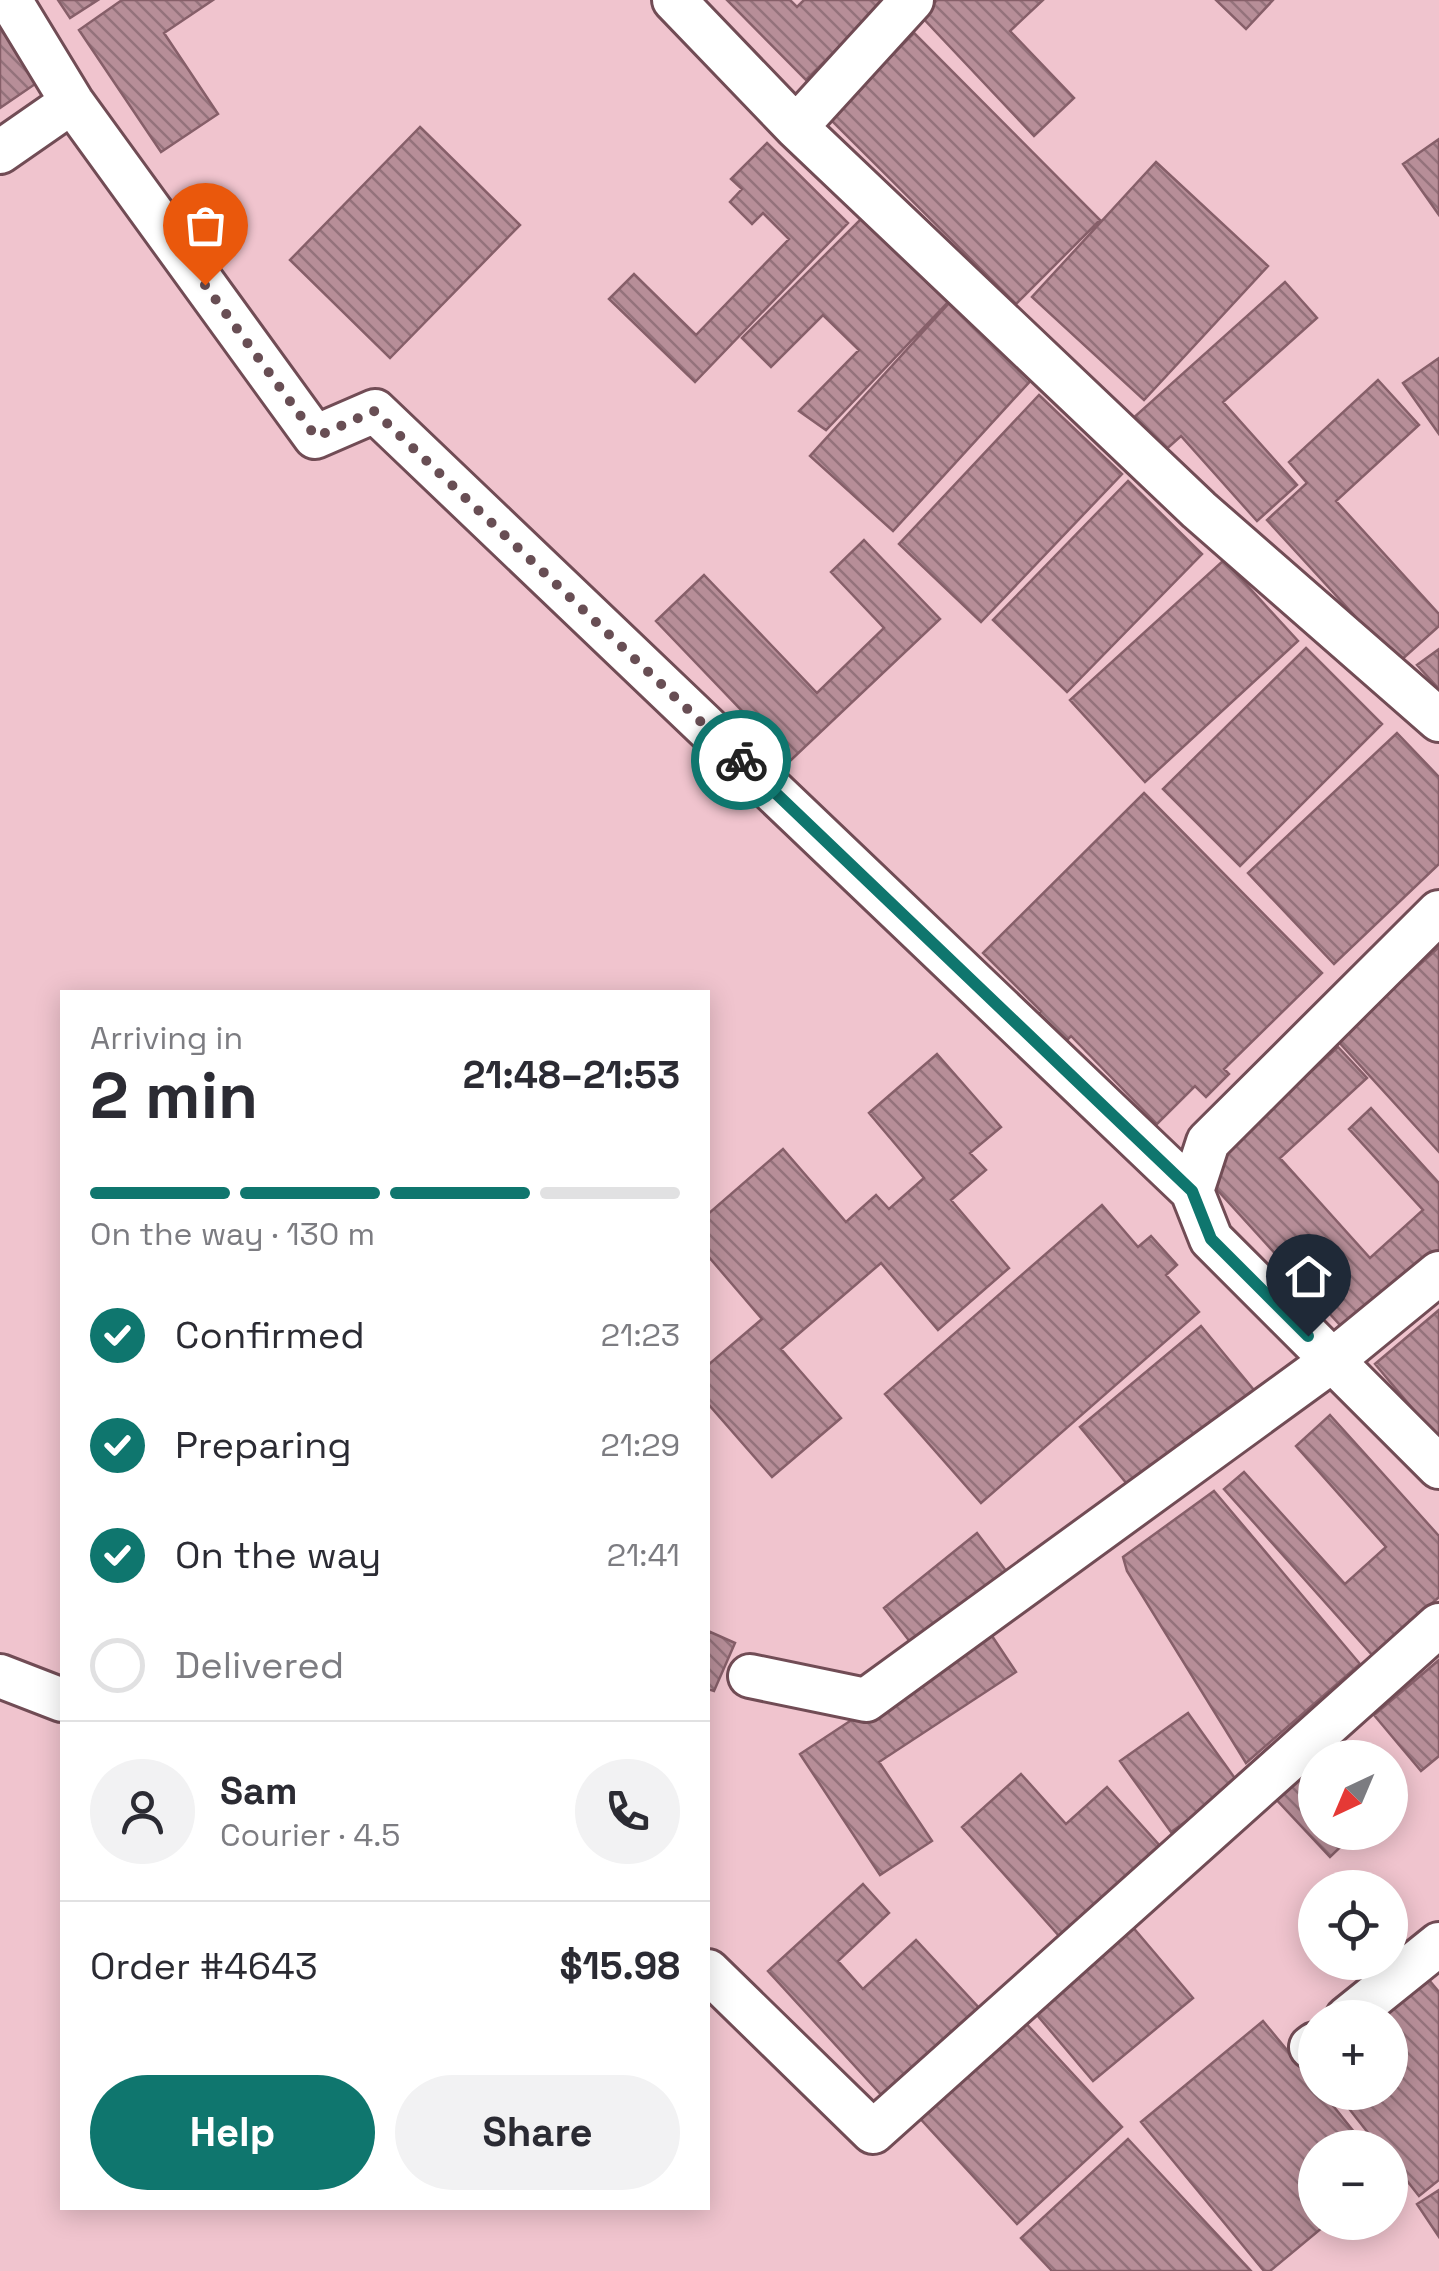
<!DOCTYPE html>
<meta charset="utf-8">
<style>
:root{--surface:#fff;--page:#f2f2f3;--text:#2b2b33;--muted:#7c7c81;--line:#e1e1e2;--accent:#0f766e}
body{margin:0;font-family:"Space Grotesk",sans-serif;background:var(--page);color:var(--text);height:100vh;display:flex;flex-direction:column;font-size:38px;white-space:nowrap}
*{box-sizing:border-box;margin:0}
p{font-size:32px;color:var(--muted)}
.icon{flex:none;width:55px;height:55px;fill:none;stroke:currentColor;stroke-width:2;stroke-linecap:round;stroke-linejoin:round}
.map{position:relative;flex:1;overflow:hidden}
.sheet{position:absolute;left:60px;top:990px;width:650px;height:1220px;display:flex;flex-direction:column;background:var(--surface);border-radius:0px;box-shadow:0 5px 25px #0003}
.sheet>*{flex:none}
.needle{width:65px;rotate:224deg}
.controls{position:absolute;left:1298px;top:1740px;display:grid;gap:20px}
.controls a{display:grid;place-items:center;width:110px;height:110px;border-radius:50%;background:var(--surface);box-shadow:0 5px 25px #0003;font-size:50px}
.pin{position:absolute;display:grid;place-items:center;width:85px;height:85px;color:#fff;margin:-102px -42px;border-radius:50% 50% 50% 0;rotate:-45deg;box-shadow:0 0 10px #0007}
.pin .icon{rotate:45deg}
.courier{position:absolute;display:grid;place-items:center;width:100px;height:100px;margin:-50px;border:8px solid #0f766e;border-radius:50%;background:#fff;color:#222;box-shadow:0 2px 12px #0007}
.overview em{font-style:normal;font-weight:700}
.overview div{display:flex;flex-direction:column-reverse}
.overview{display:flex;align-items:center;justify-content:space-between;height:170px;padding:0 30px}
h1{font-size:65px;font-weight:700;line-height:75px}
.bar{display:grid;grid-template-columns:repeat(4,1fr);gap:15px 10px;align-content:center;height:120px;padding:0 30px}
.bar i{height:12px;border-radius:8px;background:var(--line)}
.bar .current{background:var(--accent)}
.bar p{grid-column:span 4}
.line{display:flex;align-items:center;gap:25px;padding:0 30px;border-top:2px solid var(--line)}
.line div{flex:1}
.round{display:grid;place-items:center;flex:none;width:105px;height:105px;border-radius:52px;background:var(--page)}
ol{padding:0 30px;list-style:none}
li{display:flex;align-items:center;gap:30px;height:110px}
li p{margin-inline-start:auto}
li .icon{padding:10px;border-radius:50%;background:var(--accent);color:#fff;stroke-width:4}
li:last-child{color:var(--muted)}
li i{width:55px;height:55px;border:5px solid var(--line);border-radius:50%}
.primary-button{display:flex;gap:20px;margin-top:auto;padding:20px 30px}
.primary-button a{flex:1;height:115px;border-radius:60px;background:var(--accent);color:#fff;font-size:40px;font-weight:700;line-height:115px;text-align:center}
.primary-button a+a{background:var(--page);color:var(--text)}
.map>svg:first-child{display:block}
.building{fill:url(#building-back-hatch);stroke:#865f69;stroke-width:2.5}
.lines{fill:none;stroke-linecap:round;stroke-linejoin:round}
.minor-casing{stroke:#714c55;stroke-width:48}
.minor{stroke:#fff;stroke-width:42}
.done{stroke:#684e54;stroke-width:10;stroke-dasharray:0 18}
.route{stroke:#0f766e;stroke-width:12}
</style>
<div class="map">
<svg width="1439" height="2271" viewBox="0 0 1439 2271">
<defs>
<pattern id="building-back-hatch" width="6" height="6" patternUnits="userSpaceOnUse" patternTransform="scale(2.5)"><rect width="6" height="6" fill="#b78e98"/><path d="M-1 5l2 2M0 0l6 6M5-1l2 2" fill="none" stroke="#94727b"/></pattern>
</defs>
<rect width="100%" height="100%" fill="#f0c4ce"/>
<path class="building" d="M58 0H98L70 18Z
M122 0H213L164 33 218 114 161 152 79 30Z
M727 0H790L797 7 804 0H886L806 80Z
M937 0H1043L1010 31 1074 98 1034 136 921 16Z
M1216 0H1273L1246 29Z
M0 19 41 80 0 108Z
M914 33 1100 220 1016 304 829 118Z
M420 127 520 225 390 358 290 260Z
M1439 139V215L1403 164Z
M767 143 848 223 695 382 609 299 634 274 696 335 789 239 763 213 752 224 730 202 742 189 731 179Z
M1156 162 1268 266 1144 400 1032 297Z
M864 216 949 301 826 430 799 411 859 350 823 315 771 367 742 338Z
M1285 282 1317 318 1223 402 1297 485 1257 521 1181 436 1162 453 1131 420Z
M951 301 1034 377 893 531 810 456Z
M1439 358V434L1403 383Z
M1378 380 1419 425 1336 501 1439 614V626L1398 663 1267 520 1307 483 1289 462Z
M1039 395 1122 474 981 622 899 544Z
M1128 481 1202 554 1067 692 993 620Z
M864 540 940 619 790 761 656 621 704 575 817 693 884 628 831 572Z
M1224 560 1298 641 1145 782 1070 700Z
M1306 648 1382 724 1240 866 1163 789Z
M1439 649V689L1417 665Z
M1397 733 1439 777V864L1334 964 1248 873Z
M1144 793 1322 973 1224 1069 1229 1074 1206 1097 1195 1086 1157 1124 1071 1036 1051 1056 1024 1028 1041 1011 983 953Z
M1439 947V1152L1337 1040Z
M1338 1047 1367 1078 1280 1158 1370 1258 1423 1210 1349 1129 1371 1108 1439 1183V1253L1349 1335 1201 1172Z
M937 1054 1001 1127 970 1153 986 1170 951 1200 1009 1268 938 1330 881 1263 781 1349 841 1418 772 1477 709 1405 708 1407V1365L762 1319 708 1256V1214L783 1149 846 1222 876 1195 889 1209 924 1178 869 1113Z
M1102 1205 1138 1247 1151 1236 1177 1265 1166 1275 1199 1312 981 1503 885 1394Z
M1439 1310V1440L1375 1364Z
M1201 1326 1254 1390 1132 1490 1080 1427Z
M1330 1415 1439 1536V1597L1373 1656 1224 1489 1244 1472 1345 1584 1386 1547 1296 1446Z
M1214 1491 1360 1664 1246 1763 1127 1571 1123 1557Z
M977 1533 1007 1572 914 1647 884 1608Z
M988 1630 1016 1672 879 1762 932 1841 880 1875 800 1754Z
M708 1631 735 1643 714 1691 708 1689Z
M1439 1660V1756L1421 1771 1374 1715Z
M1188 1713 1239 1784 1171 1832 1120 1761Z
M1315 1760V1832H1356L1330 1857 1274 1797Z
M1021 1774 1066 1824 1107 1787 1161 1847 1060 1937 962 1827Z
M863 1884 889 1913 838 1961 863 1989 916 1940 981 2010 885 2099 768 1971Z
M1131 1925 1193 1998 1093 2081 1031 2008Z
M1424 1974 1439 1992V2180L1419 2196 1390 2159V2148H1380L1336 2092H1390V2018H1371Z
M1021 2018 1122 2127 1017 2224 916 2114Z
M1263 2021 1315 2084V2092H1322L1367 2148H1315V2222H1329L1270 2271H1264L1141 2122Z
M1128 2139 1251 2271H1052L1021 2238Z
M1439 2190V2237L1417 2204Z"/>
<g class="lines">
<defs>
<path id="minor" d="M10 0 72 102 315 437 375 411 1192 1191
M674 0 796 127
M912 0 796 127 1199 510 1439 720
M0 152 72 102
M1439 912 1208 1142 1192 1191 1211 1239 1439 1467
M0 1676 62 1700
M750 1676 866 1700 1333 1360 1439 1273
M708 1971 873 2132 1439 1625
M1347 2018 1439 1944
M1311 2047 1315 2044"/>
</defs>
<use href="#minor" class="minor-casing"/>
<use href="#minor" class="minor"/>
</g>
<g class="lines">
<path class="done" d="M205 285 316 437 374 411 741 760"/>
<path class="route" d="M741 760 1192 1191 1211 1239 1308 1336"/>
</g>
</svg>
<div class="controls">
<a><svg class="needle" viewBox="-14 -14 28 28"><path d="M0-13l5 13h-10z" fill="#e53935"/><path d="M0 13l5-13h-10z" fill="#7c7c81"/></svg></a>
<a><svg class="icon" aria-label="locate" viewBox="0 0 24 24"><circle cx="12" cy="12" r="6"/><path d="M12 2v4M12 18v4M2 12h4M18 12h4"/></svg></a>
<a>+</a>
<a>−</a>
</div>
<div class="pin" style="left:205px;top:285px;background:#ea580c"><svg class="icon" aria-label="bag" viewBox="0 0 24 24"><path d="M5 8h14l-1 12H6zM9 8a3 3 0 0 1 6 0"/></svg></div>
<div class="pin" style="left:1308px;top:1336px;background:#1f2937"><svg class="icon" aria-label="home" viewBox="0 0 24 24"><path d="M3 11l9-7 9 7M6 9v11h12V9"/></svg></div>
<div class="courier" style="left:741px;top:760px"><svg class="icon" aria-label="bike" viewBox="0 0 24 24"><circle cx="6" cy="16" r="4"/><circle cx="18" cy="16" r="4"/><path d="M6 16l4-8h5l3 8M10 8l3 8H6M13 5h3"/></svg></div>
<section class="sheet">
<div class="overview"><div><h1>2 min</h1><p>Arriving in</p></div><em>21:48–21:53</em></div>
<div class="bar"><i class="current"></i><i class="current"></i><i class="current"></i><i></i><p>On the way · 130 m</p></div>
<ol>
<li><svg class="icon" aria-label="check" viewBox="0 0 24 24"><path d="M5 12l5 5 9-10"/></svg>Confirmed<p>21:23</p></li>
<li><svg class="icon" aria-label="check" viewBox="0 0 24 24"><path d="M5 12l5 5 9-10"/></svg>Preparing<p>21:29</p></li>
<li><svg class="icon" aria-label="check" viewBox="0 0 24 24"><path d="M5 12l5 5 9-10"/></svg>On the way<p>21:41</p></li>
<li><i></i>Delivered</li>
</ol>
<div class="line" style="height:180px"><a class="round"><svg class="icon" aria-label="person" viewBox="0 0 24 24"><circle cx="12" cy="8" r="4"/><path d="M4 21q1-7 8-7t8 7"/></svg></a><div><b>Sam</b><p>Courier · 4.5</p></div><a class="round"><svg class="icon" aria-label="phone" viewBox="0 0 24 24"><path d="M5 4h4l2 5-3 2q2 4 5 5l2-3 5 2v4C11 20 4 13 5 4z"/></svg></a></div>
<div class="line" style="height:130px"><div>Order #4643</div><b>$15.98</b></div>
<div class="primary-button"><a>Help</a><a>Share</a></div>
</section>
</div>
